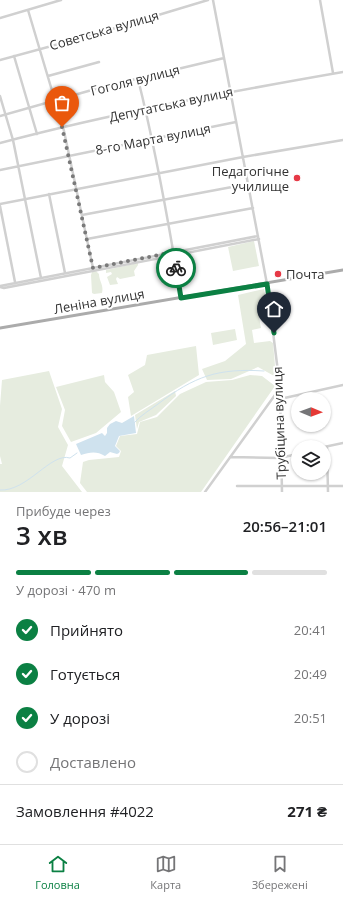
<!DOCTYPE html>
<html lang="uk">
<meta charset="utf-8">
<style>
:root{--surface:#fff;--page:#f6f6f6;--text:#202124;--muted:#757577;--line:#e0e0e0;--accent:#0b8043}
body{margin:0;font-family:"Open Sans",sans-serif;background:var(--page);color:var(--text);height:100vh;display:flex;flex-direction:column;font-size:15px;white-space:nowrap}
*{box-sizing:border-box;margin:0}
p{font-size:13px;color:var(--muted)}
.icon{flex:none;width:22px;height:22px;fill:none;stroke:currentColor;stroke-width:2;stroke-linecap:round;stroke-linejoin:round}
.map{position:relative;height:492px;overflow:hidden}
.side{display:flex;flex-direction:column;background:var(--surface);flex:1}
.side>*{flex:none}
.needle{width:26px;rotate:91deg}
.fabs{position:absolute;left:291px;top:392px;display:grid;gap:8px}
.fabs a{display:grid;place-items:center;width:40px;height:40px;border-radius:50%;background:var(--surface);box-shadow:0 1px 3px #0004;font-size:20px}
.pin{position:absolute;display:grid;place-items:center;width:34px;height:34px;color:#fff;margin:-41px -17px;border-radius:50% 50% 50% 0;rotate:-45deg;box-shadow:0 0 4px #0007}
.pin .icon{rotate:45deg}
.courier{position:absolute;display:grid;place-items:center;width:40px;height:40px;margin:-20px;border:3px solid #0b8043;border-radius:50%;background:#fff;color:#222;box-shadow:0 1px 5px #0007}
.summary em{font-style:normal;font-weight:600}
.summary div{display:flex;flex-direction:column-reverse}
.summary{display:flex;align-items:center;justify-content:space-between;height:68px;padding:0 16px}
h1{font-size:26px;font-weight:600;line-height:30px}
.bar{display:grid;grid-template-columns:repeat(4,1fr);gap:6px 4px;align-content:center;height:48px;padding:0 16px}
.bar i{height:5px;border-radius:3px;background:var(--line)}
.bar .active{background:var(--accent)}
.bar p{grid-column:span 4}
.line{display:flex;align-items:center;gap:10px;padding:0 16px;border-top:1px solid var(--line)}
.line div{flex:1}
ol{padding:0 16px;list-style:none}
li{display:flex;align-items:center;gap:12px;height:44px}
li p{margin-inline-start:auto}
li .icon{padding:4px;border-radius:50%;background:var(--accent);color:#fff;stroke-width:4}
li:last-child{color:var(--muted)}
li i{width:22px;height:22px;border:2px solid var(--line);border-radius:50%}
.tabs{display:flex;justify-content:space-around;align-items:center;height:56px;border-top:1px solid var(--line);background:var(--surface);font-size:11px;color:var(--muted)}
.tabs a{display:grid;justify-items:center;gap:2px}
.tabs .active{color:var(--accent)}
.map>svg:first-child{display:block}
.green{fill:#e6ecdf}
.water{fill:#cfe2ee}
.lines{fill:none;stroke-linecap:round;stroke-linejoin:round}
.stream{stroke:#cfe2ee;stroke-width:1}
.minor{stroke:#d0d0d0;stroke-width:2.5}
.major{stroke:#ababab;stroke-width:3}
.done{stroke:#7a7a7a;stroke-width:4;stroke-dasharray:0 7.2}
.route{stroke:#0b8043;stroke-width:5}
.poi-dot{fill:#e63946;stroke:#fff;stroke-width:1.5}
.labels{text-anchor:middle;stroke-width:4;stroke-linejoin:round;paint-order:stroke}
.street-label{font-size:13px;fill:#333;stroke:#fff}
.poi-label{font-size:13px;fill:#333;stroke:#fff;text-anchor:end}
</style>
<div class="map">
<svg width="343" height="492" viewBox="0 0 343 492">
<rect width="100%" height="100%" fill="#fff"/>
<path class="green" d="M254 241 259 266 233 271 228 247Z
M138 263V265L134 271 135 276 120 279 117 277 116 279 118 284 110 285 107 277 112 274 111 272 106 273V270Z
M96 271 99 274C99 281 104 285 102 293L94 294 92 293 91 275 92 272Z
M264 289 269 315 259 317 261 328 252 330 254 343 270 341 273 343 276 377 258 367 231 379 207 380 202 369 225 361 246 344 238 295Z
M235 329 237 340 213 345 211 333Z
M196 346 199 375 131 416 128 397 134 392 128 375 145 365 147 355Z
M49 371 62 409 58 427 68 445 62 466 82 492H0V464H2L0 456V406L2 380Z
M104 375 105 382 114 392 121 412 96 433 71 442 62 426 65 410 56 387Z
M250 375 262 376 275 386 201 492H87L80 483 83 462 89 460 119 457 121 451 116 446 120 436 137 434 140 422 157 417 180 394 206 382 232 380Z
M175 391 176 396 156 415 139 422 137 429 135 415Z"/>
<path class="water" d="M134 416 136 433 119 436 115 446 120 451 119 453 117 454 110 452 105 456C97 451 90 452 81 455L76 444 102 433 105 436 107 433V428L110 424 116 421 122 423Z"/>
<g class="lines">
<path class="stream" d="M134 423C141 415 150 410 158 404 195 376 218 368 264 371
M0 490C27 492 51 452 70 458L77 453"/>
<path class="minor" d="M213 0 267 284 280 388 282 492
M320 0 333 73
M28 10 64 131 93 268
M0 18 61 0
M14 56 37 134
M0 60 92 35 208 0
M48 76 99 62
M138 79C156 151 169 224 181 298
M0 96 13 140 41 278
M0 116 106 86 224 58
M0 143C113 113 228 92 343 72
M0 170 236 122
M49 194 65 273
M0 204 243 157 343 140
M0 206 15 282
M82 215 248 184
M87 239 253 208
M0 286 258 236
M0 287 4 288 259 239
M280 399 343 385
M324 447 343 443
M327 447 328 492
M230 457 279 458 298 454
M237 486H343
M205 492 280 388"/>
<path class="major" d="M0 328 343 270"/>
</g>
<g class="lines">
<path class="done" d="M62 127 93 268 174 252 176 268"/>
<path class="route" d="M176 268 181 298 267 284 274 333"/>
</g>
<g class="poi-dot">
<circle cx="297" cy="178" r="4"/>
<circle cx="278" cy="274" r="4"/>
</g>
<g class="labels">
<g class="street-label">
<text transform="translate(104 30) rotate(-16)" y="5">Советська вулиця</text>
<text transform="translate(135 80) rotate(-14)" y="5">Гоголя вулиця</text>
<text transform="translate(171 104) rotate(-12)" y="5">Депутатська вулиця</text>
<text transform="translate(153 139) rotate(-11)" y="5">8-го Марта вулиця</text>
<text transform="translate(99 301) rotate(-10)" y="5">Леніна вулиця</text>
<text transform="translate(279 423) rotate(-92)" y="5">Трубіцина вулиця</text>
</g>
<g class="poi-label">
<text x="289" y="176">Педагогічне<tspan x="289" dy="15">училище</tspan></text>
<text x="286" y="279" text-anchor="start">Почта</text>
</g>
</g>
</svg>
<div class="fabs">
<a><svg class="needle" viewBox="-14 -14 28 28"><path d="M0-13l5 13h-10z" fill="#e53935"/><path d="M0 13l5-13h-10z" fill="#757577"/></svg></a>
<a><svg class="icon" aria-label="layers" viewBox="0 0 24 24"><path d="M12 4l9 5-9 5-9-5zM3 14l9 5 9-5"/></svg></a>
</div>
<div class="pin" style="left:62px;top:127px;background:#ea580c"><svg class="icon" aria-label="bag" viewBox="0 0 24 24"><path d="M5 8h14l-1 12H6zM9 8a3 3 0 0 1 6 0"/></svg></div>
<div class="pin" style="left:274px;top:333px;background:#1f2937"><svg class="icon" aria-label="home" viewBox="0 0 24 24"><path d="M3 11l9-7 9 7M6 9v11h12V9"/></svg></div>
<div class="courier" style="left:176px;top:268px"><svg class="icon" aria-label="bike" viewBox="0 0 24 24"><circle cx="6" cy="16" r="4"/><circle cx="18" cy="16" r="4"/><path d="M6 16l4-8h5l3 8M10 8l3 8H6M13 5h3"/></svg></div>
</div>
<section class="side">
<div class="summary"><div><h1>3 хв</h1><p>Прибуде через</p></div><em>20:56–21:01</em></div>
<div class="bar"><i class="active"></i><i class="active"></i><i class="active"></i><i></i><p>У дорозі · 470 m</p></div>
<ol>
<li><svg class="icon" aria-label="check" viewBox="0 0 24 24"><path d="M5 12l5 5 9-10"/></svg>Прийнято<p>20:41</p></li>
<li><svg class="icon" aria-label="check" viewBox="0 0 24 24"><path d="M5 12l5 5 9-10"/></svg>Готується<p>20:49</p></li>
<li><svg class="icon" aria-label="check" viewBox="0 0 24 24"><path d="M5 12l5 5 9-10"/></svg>У дорозі<p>20:51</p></li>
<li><i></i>Доставлено</li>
</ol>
<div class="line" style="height:52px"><div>Замовлення #4022</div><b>271 ₴</b></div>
</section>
<nav class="tabs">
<a class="active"><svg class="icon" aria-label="home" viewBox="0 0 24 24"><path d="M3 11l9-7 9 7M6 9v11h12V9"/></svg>Головна</a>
<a><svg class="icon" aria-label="map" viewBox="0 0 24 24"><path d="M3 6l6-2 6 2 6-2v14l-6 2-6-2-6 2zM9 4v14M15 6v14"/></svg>Карта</a>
<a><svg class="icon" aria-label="saved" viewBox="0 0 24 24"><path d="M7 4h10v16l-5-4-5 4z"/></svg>Збережені</a>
</nav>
